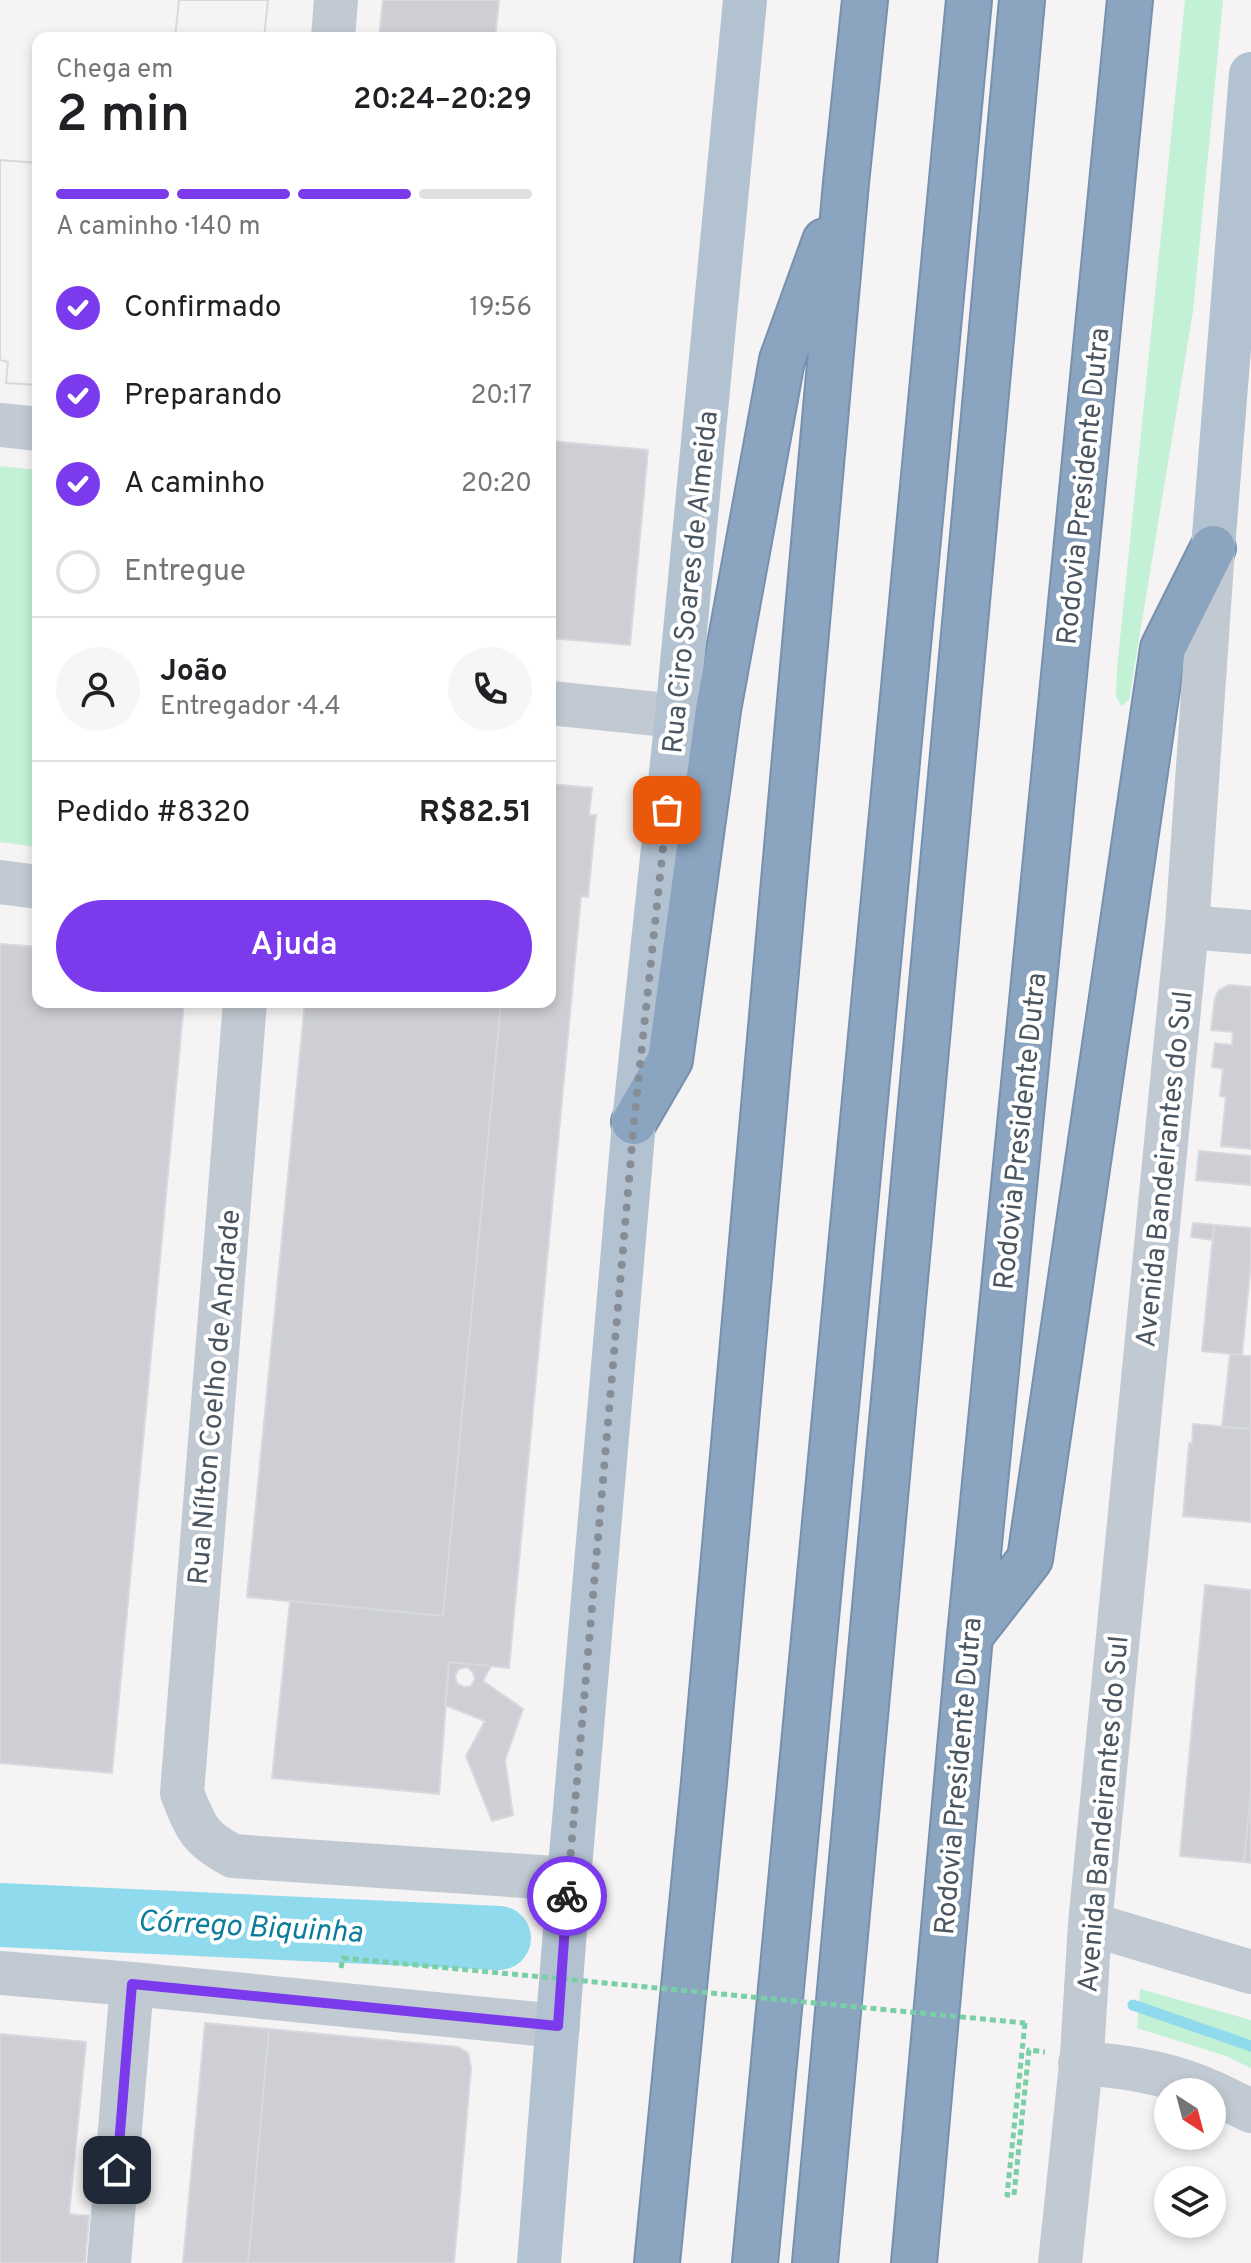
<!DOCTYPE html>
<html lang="pt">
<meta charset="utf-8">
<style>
:root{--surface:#fff;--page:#f6f6f6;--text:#202124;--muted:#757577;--line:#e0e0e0;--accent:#7c3aed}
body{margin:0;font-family:Overpass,sans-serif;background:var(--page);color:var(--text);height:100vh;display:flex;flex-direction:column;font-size:30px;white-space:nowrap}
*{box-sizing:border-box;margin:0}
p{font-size:26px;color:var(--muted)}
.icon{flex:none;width:44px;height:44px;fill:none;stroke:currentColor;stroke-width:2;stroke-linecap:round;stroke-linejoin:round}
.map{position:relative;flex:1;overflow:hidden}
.panel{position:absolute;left:32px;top:32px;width:524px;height:976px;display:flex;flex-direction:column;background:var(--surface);border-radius:16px;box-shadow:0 4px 12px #0003}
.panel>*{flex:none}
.needle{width:52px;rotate:144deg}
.fabs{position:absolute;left:1154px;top:2078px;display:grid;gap:16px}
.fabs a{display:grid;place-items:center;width:72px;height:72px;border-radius:50%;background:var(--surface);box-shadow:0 4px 12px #0003;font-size:40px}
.pin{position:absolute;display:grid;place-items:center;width:68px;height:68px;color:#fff;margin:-34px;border-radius:16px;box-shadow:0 4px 12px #0006}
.courier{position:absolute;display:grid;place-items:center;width:80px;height:80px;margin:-40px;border:6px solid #7c3aed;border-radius:50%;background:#fff;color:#222;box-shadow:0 2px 10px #0007}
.headline em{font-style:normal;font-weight:600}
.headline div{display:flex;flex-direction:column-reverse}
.headline{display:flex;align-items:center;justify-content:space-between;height:136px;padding:0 24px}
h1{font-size:52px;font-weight:600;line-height:60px}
.bar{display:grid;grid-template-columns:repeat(4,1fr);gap:12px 8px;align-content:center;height:96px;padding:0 24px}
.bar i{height:10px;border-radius:6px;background:var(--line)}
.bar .current{background:var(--accent)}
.bar p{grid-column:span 4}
.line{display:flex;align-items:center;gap:20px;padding:0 24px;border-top:2px solid var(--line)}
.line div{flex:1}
.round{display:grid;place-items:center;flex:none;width:84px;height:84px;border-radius:42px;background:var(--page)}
ol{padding:0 24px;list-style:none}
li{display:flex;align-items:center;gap:24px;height:88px}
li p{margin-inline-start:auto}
li .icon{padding:8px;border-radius:50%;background:var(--accent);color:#fff;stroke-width:4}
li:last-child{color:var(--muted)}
li i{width:44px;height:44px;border:4px solid var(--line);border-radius:50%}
.cta{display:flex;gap:16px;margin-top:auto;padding:16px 24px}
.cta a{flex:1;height:92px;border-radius:48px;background:var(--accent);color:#fff;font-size:32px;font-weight:600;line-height:92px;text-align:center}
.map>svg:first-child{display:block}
.green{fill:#c3f1d5}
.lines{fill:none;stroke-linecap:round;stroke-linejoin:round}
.stream{stroke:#90daee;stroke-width:11}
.river{stroke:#90daee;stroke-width:64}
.building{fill:#cdcfd5;stroke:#d7d9de;stroke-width:2;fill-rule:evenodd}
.highway-casing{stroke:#7690ad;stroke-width:48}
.path{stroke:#7ad0a6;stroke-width:5;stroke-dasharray:6 4;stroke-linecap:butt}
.minor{stroke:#c1cad2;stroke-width:44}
.major{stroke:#b3c2d1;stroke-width:44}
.highway{stroke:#8ba5c1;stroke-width:44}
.path-bridge{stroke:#7ad0a6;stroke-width:5;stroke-dasharray:6 4;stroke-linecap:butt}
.done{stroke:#868d94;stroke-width:8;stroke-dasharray:0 14.4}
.route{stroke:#7c3aed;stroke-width:10}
.labels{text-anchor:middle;stroke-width:8;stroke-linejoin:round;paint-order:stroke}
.street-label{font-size:28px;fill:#4a5661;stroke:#fff}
.water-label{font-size:30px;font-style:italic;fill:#0c7c9b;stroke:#fff}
</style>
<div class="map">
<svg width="1251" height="2263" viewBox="0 0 1251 2263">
<rect width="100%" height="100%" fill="#f5f3f3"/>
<path class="green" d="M1185 0H1223L1193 311 1129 700 1121 706 1116 696 1117 669Z
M0 466 38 470V847L0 842Z
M1140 1989 1251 2020V2068L1226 2056 1137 2028Z"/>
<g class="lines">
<path class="stream" d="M1133 2005 1251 2046"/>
<path class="river" d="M0 1915 499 1938"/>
</g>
<path class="building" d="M179 0H268L264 38H175Z
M179 0H268L264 38H175Z
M383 0H499L495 38H379Z
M0 160 38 163V385L6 383 8 362 0 360Z
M0 160 38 163V385L6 383 8 362 0 360Z
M550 441 648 450 630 645 550 638Z
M550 784 592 788 589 815H596L588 897 581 896 509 1668 449 1662 439 1794 272 1778 290 1601 443 1616 501 1002H550Z
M0 944 38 947V1002H184L112 1773 0 1763Z
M1229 985 1251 987V1149L1221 1146 1226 1097 1220 1096 1223 1069 1212 1067 1215 1043 1232 1045 1233 1032 1211 1030 1215 998 1219 990Z
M305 1002H501L443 1616 247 1597Z
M1199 1151 1251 1156V1185L1196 1180Z
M1193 1223 1214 1225 1213 1240 1191 1237Z
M1214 1225 1251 1228V1261L1242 1355 1202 1351Z
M1230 1354 1251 1356V1429L1222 1427Z
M1193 1424 1251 1429V1522L1183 1516 1189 1443 1192 1444Z
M1205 1585 1251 1590V1788L1244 1862 1180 1856Z
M449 1662 491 1666 483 1681 523 1709 505 1760 513 1815 492 1821 466 1756 485 1721 445 1705ZM467 1667 473 1672 475 1679 471 1686 464 1687 457 1683 455 1676 459 1669Z
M1251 1788V1863L1244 1862Z
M205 2023 269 2029 248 2263H183Z
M269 2029 458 2047 468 2053 471 2068 454 2263H248Z
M0 2034 86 2042 69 2214 89 2216 85 2263H0Z"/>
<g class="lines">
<defs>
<path id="highway" d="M634 1122 670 1060 718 710 782 360 825 241
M970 1636 1030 1559 1163 648 1213 548
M657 2263 704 1782 846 183 865 0
M755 2263 969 0
M815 2263 1022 0
M914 2263 970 1636 1130 0"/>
</defs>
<use href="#highway" class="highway-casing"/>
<path class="path" d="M1025 2023 1007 2195H1014L1029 2050 1045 2052"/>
<path class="minor" d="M333 38 336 0
M0 425 38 429
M550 703 677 716
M0 882 38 887
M1187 927 1251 932
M245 1002 182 1793C196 1828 199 1838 233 1856L569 1879
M1090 1924 1251 1972
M0 1973 132 1984 558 2026
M1080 2063C1125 2066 1171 2073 1211 2092
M1212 2092 1251 2111
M109 2263 132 1984
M1060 2263 1082 2055 1090 1924 1187 927 1213 548"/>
<path class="major" d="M1213 548 1251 74
M539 2263 569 1879 634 1122 677 716 745 0"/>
<use href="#highway" class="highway"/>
<path class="path-bridge" d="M341 1968 343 1958 1025 2023"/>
</g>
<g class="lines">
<path class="done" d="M567 1896 634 1122 667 810"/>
<path class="route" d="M117 2170 132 1984 558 2026 567 1896"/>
</g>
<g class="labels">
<g class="street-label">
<text transform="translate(1082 486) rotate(-84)" y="10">Rodovia Presidente Dutra</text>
<text transform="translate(689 582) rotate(-84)" y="10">Rua Ciro Soares de Almeida</text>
<text transform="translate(1019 1131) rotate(-84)" y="10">Rodovia Presidente Dutra</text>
<text transform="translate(1163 1169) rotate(-84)" y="10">Avenida Bandeirantes do Sul</text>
<text transform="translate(213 1397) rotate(-85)" y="10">Rua Nílton Coelho de Andrade</text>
<text transform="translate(957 1776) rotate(-85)" y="10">Rodovia Presidente Dutra</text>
<text transform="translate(1102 1814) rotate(-85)" y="10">Avenida Bandeirantes do Sul</text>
</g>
<g class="water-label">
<text transform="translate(250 1926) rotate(3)" y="10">Córrego Biquinha</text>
</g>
</g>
</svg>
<div class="fabs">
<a><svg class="needle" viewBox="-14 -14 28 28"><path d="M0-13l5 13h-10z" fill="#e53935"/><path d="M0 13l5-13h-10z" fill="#757577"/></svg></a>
<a><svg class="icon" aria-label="layers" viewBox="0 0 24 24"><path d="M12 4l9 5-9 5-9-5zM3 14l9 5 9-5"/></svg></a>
</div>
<div class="pin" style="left:667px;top:810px;background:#ea580c"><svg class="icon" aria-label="bag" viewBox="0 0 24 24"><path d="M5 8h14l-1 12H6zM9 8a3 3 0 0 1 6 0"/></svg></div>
<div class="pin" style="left:117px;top:2170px;background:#1f2937"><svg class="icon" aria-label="home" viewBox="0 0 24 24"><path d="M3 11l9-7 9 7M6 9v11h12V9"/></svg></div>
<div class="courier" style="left:567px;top:1896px"><svg class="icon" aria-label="bike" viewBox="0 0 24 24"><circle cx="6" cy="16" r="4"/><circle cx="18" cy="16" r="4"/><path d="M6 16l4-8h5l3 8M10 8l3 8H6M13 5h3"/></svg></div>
<section class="panel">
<div class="headline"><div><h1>2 min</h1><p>Chega em</p></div><em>20:24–20:29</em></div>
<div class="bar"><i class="current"></i><i class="current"></i><i class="current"></i><i></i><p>A caminho · 140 m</p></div>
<ol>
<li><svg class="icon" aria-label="check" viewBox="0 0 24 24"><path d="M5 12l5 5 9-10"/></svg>Confirmado<p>19:56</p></li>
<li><svg class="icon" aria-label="check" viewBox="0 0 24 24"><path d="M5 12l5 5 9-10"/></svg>Preparando<p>20:17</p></li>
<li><svg class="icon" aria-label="check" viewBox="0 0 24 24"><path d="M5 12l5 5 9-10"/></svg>A caminho<p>20:20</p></li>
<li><i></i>Entregue</li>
</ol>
<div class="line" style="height:144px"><a class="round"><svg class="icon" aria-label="person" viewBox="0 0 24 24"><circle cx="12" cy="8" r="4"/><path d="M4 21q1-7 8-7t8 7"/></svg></a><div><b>João</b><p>Entregador · 4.4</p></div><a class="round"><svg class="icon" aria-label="phone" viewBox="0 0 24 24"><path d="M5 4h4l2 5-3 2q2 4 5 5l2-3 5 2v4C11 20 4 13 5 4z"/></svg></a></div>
<div class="line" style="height:104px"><div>Pedido #8320</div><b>R$82.51</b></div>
<div class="cta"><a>Ajuda</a></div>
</section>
</div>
